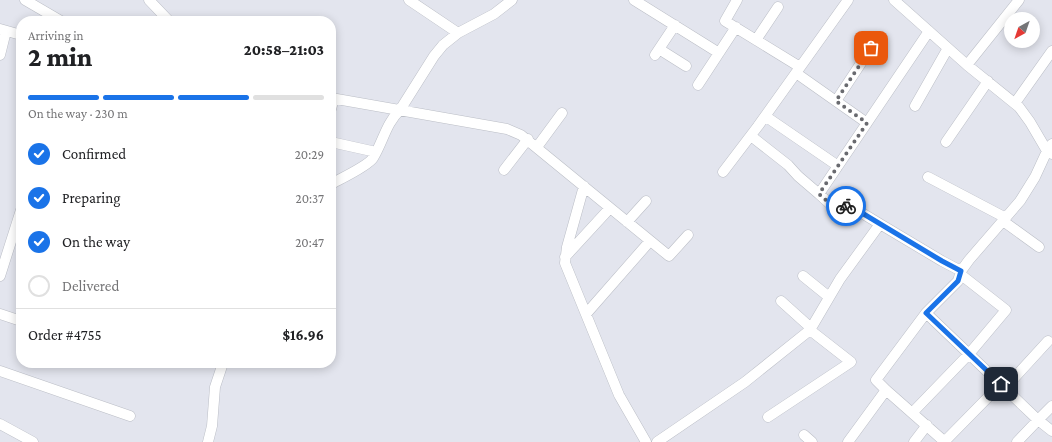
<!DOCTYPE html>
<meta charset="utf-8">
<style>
:root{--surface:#fff;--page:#f2f2f2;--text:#202124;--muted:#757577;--line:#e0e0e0;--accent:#1a73e8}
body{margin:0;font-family:"Crimson Pro",serif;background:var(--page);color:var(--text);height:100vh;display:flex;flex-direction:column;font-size:15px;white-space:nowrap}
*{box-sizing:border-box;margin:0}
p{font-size:13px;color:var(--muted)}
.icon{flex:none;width:22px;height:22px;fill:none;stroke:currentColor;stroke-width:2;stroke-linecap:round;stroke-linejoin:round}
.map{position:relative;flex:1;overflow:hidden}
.panel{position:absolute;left:16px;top:16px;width:320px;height:352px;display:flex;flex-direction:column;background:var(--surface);border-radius:16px;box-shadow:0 2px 10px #0003}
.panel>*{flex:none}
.needle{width:26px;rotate:220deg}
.fabs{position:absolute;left:1004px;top:12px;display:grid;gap:8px}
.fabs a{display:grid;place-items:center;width:36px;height:36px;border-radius:50%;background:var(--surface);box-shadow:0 2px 10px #0003;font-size:20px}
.pin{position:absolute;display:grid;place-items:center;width:34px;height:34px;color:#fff;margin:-17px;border-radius:8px;box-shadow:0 2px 6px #0006}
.courier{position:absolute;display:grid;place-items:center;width:40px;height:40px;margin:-20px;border:3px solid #1a73e8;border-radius:50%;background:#fff;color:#222;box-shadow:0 1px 5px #0007}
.summary em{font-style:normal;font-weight:800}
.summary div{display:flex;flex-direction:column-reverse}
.summary{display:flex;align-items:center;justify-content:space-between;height:68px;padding:0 12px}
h1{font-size:26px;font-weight:800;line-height:30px}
.bar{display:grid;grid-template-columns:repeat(4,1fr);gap:6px 4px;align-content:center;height:48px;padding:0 12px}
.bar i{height:5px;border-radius:3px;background:var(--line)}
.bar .active{background:var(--accent)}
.bar p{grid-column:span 4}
.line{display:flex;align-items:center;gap:10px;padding:0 12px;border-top:1px solid var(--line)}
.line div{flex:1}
ol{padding:0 12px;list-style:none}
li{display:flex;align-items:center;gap:12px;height:44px}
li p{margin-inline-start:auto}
li .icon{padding:4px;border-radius:50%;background:var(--accent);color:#fff;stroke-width:4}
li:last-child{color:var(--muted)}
li i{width:22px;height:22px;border:2px solid var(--line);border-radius:50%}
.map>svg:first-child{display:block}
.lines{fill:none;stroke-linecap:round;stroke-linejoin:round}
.street-casing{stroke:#bbbec6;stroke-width:11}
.street{stroke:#fff;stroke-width:10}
.done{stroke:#696a6f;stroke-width:4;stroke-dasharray:0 7.2}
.route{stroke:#1a73e8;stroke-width:5}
</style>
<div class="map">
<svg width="1052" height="442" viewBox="0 0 1052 442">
<rect width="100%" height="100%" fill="#e3e5ee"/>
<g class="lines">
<defs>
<path id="street" d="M25 0 61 21
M149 0 169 21
M409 0 458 33
M634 0 719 53
M737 0 725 21 800 67
M894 0 967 65 1019 107 1030 122 1047 151 1052 154
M0 29 21 35
M756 40 778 7
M659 49 686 66
M0 55 6 31
M655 55 675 25
M967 65 1019 0
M796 73 867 123
M698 85 736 27
M331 98 507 129 521 135 669 256 688 235
M836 101 871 48
M1015 103 1052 51
M915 106 948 48
M331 109 334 98
M765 116 838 166
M751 136 788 165 798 176 819 194 929 31
M331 142 376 152
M946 142 988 81
M537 147 562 113
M504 170 528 139
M723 172 758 126 848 0
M928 177 1006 218
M331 184C340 179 368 166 373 158 383 142 386 123 400 110L434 56 443 45 458 33 494 14 512 0
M584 186 567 247 565 263 619 395 646 442
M819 194 840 213 847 204 880 224
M1003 221 1039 247
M627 222 646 201
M565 257 610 208
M0 276 21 210
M803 276 829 297
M781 301 811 328
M926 313 1038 420 1017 442
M0 314 21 321
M586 314 650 241
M0 371 130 416
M1005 388 1048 341
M1052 406 1038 420 1052 431
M912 413 969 354 1006 310 960 274
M768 417 851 362 810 330
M0 424 33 442
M804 435 812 442
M945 441 1001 384
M208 442 212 426 215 387 223 363
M657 442 745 382 810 330 840 279 880 224 942 261 961 271
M848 442 886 390
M914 442 927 425
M945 442 886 390 876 380 926 313 958 281 961 271 969 260 1020 201 1035 177 1047 151 1052 144"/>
</defs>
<use href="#street" class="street-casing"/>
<use href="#street" class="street"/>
</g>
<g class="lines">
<path class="done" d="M846 206 840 213 819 194 867 123 836 101 871 48"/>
<path class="route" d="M846 206 847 204 942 261 961 271 958 281 926 313 1001 384"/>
</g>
</svg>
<div class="fabs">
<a><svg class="needle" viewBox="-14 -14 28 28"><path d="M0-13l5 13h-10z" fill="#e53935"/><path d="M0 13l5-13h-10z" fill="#757577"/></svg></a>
</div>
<div class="pin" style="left:871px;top:48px;background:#ea580c"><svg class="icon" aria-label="bag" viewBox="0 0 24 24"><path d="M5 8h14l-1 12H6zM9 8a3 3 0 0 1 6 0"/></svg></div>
<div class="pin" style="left:1001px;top:384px;background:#1f2937"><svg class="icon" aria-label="home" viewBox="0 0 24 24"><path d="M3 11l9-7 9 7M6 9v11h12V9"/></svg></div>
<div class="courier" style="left:846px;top:206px"><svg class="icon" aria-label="bike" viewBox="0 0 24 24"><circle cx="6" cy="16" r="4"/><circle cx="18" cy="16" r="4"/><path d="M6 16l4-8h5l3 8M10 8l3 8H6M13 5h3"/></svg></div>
<section class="panel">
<div class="summary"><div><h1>2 min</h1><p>Arriving in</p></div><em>20:58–21:03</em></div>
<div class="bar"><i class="active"></i><i class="active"></i><i class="active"></i><i></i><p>On the way · 230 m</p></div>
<ol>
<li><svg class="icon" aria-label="check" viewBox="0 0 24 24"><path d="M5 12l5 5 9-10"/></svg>Confirmed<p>20:29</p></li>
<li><svg class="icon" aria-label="check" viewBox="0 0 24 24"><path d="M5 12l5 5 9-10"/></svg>Preparing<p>20:37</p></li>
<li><svg class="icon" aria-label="check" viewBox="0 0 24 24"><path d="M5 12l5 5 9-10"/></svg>On the way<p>20:47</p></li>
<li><i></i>Delivered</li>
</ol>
<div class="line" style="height:52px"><div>Order #4755</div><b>$16.96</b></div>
</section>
</div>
